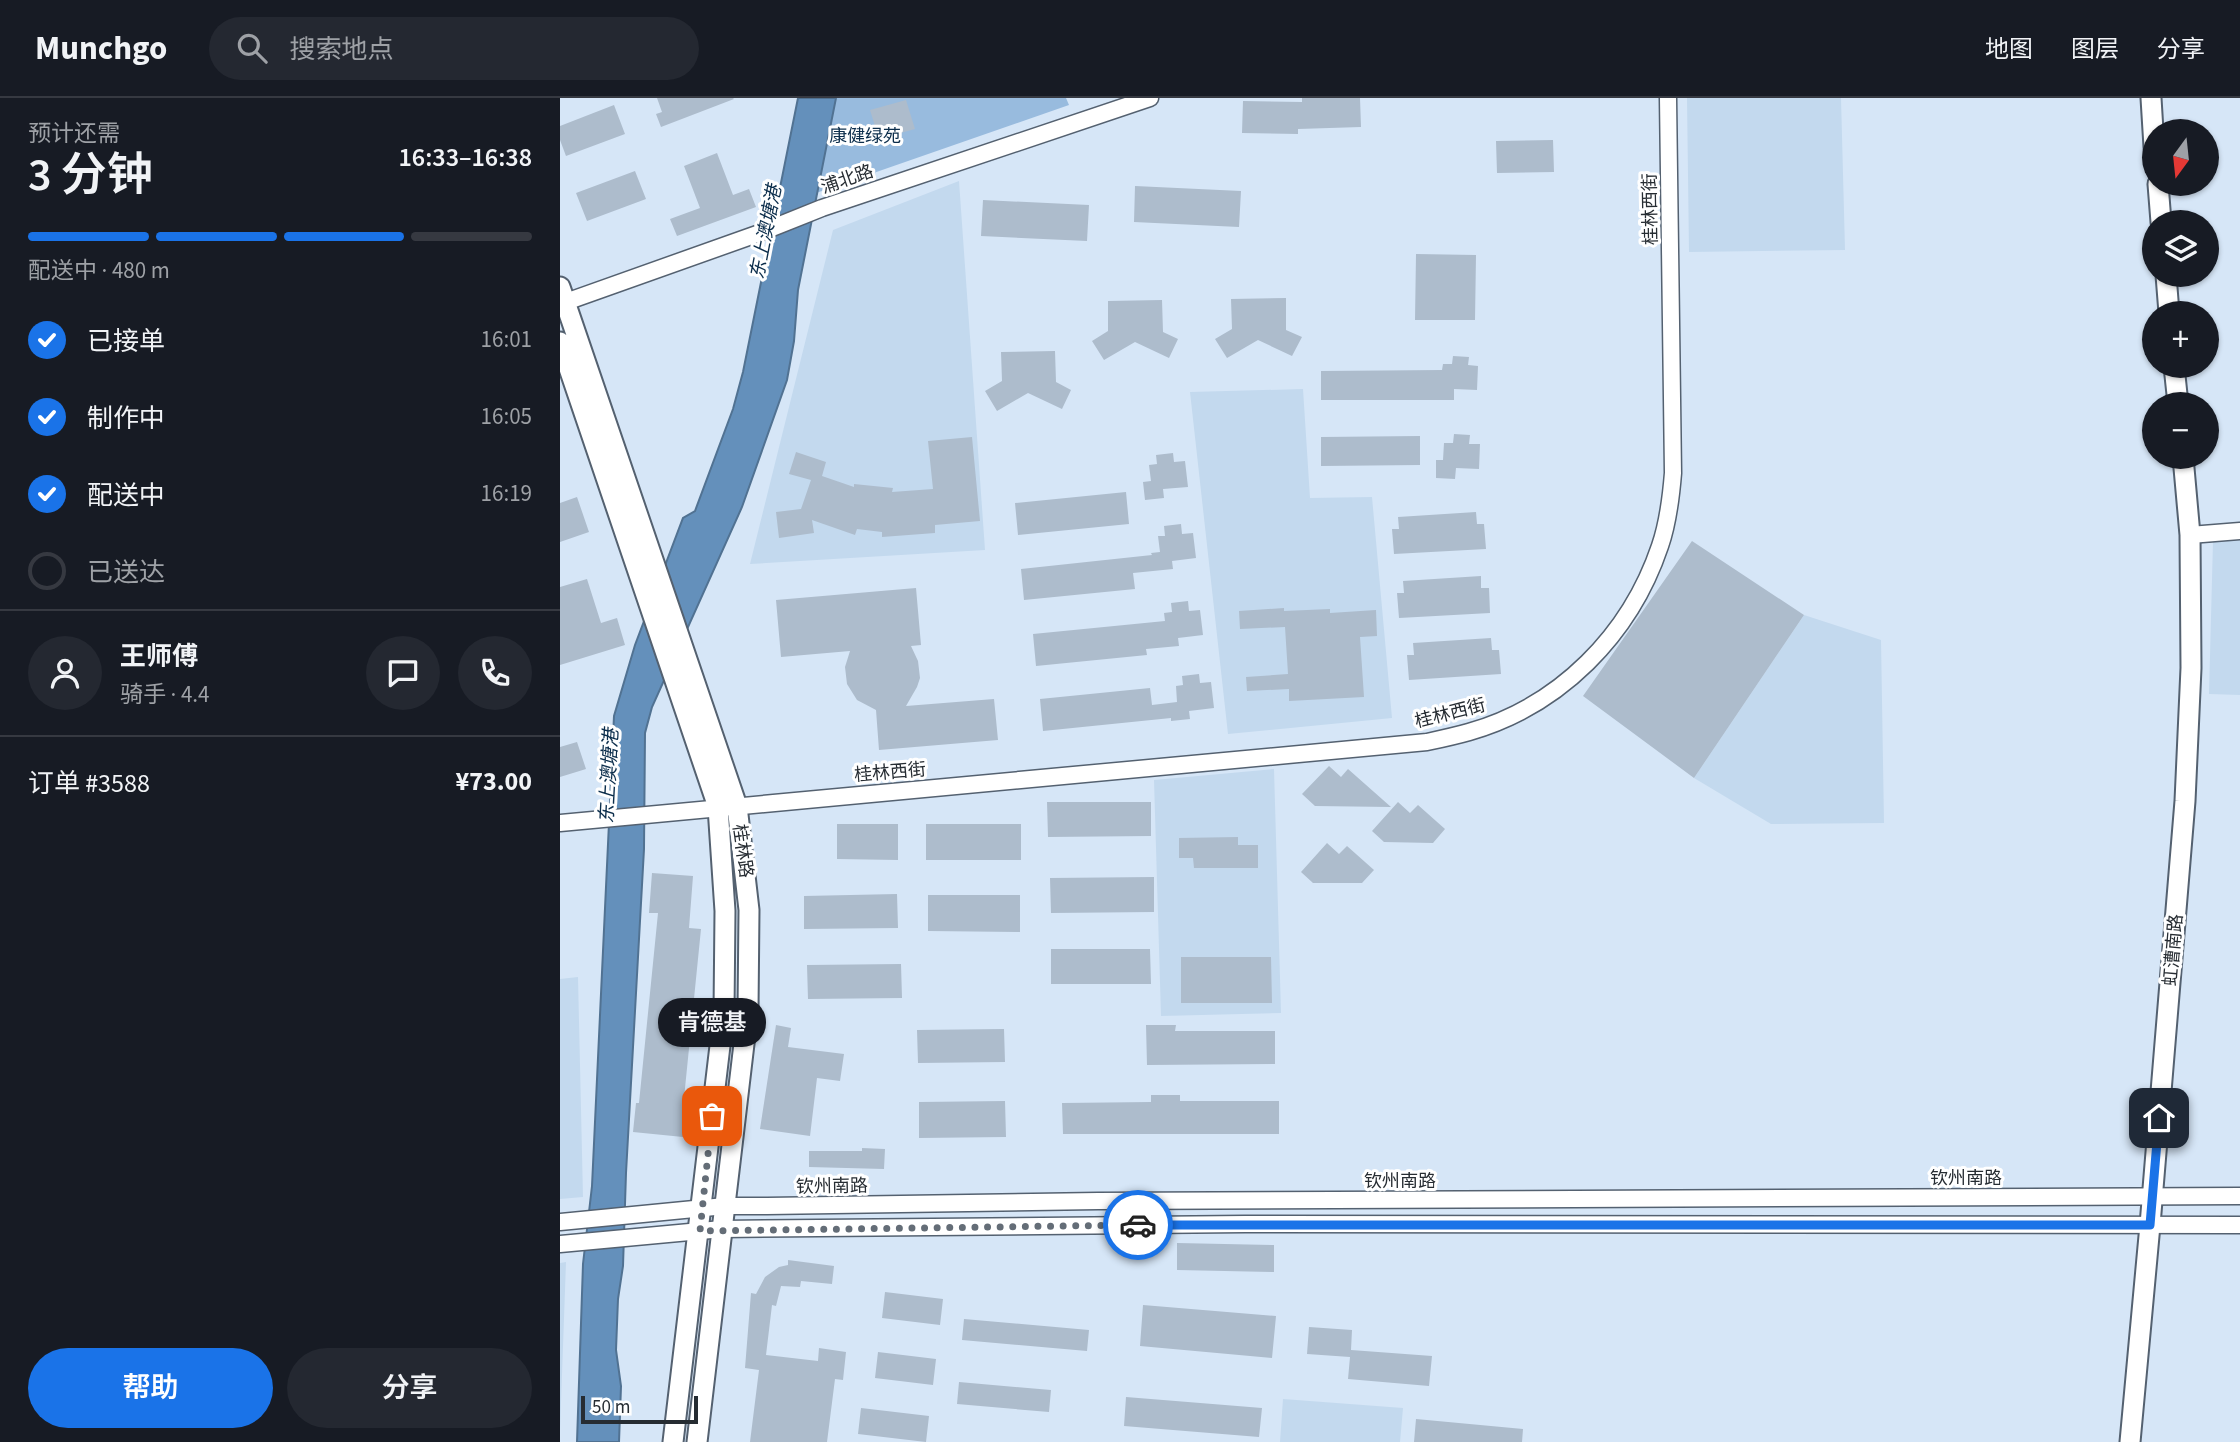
<!DOCTYPE html>
<html lang="zh">
<meta charset="utf-8">
<style>
:root{--surface:#171b24;--page:#242831;--text:#f1f3f6;--muted:#9ea1a6;--line:#363941;--accent:#1a73e8}
body{margin:0;font-family:"Source Sans 3","Noto Sans SC",sans-serif;background:var(--page);color:var(--text);height:100vh;display:flex;flex-direction:column;font-size:26px;white-space:nowrap}
*{box-sizing:border-box;margin:0}
p{font-size:23px;color:var(--muted)}
.icon{flex:none;width:38px;height:38px;fill:none;stroke:currentColor;stroke-width:2;stroke-linecap:round;stroke-linejoin:round}
.map{position:relative;flex:1;overflow:hidden}
.drawer{display:flex;flex-direction:column;background:var(--surface);width:560px}
.drawer>*{flex:none}
.needle{width:46px;rotate:195deg}
.controls{position:absolute;left:1582px;top:21px;display:grid;gap:14px}
.controls a{display:grid;place-items:center;width:77px;height:77px;border-radius:50%;background:var(--surface);box-shadow:0 2px 5px #0004;font-size:35px}
.scale{position:absolute;left:21px;bottom:18px;width:117px;box-sizing:border-box;padding-left:7px;border:4px solid #262c32;border-top:0;font-size:19px;line-height:24px;white-space:nowrap;color:#262c32;-webkit-text-stroke:5px #fff;paint-order:stroke}
.pin{position:absolute;display:grid;place-items:center;width:60px;height:60px;color:#fff;margin:-30px;border-radius:14px;box-shadow:0 4px 10px #0006}
.courier{position:absolute;display:grid;place-items:center;width:70px;height:70px;margin:-35px;border:5px solid #1a73e8;border-radius:50%;background:#fff;color:#222;box-shadow:0 2px 9px #0007}
.bubble{position:absolute;height:49px;border-radius:24px;background:var(--surface);box-shadow:0 2px 5px #0004;font-size:23px;font-weight:600;line-height:49px;text-align:center}
.headline em{font-style:normal;font-weight:600}
.headline div{display:flex;flex-direction:column-reverse}
.headline{display:flex;align-items:center;justify-content:space-between;height:119px;padding:0 28px}
h1{font-size:46px;font-weight:600;line-height:52px}
.bar{display:grid;grid-template-columns:repeat(4,1fr);gap:10px 7px;align-content:center;height:84px;padding:0 28px}
.bar i{height:9px;border-radius:5px;background:var(--line)}
.bar .selected{background:var(--accent)}
.bar p{grid-column:span 4}
.line{display:flex;align-items:center;gap:18px;padding:0 28px;border-top:2px solid var(--line)}
.line div{flex:1}
.round{display:grid;place-items:center;flex:none;width:74px;height:74px;border-radius:37px;background:var(--page)}
ol{padding:0 28px;list-style:none}
li{display:flex;align-items:center;gap:21px;height:77px}
li p{margin-inline-start:auto}
li .icon{padding:7px;border-radius:50%;background:var(--accent);color:#fff;stroke-width:4}
li:last-child{color:var(--muted)}
li i{width:38px;height:38px;border:4px solid var(--line);border-radius:50%}
.cta{display:flex;gap:14px;margin-top:auto;padding:14px 28px}
.cta a{flex:1;height:80px;border-radius:42px;background:var(--accent);color:#fff;font-size:28px;font-weight:600;line-height:80px;text-align:center}
.cta a+a{background:var(--page);color:var(--text)}
header{display:flex;align-items:center;gap:42px;box-sizing:border-box;height:98px;padding:0 35px;background:var(--surface);border-bottom:2px solid var(--line)}
header strong{font-size:33px}
nav{display:flex;gap:38px;margin-inline-start:auto;font-size:24px}
.search{width:490px;height:63px;background:var(--page);display:flex;align-items:center;gap:18px;box-sizing:border-box;padding:0 24px;border-radius:38px;color:var(--muted);font-size:26px}
main{display:flex;flex:1;min-height:0}
.map>svg:first-child{display:block}
.built{fill:#c3d9ee}
.green{fill:#98bbde}
.water{fill:#6490bb;stroke:#517292;stroke-width:2}
.building{fill:#adbccc}
.lines{fill:none;stroke-linecap:round;stroke-linejoin:round}
.minor-casing{stroke:#546170;stroke-width:19}
.major-casing{stroke:#546170;stroke-width:23}
.minor{stroke:#fff;stroke-width:16}
.major{stroke:#fff;stroke-width:19}
.done{stroke:#646d77;stroke-width:7;stroke-dasharray:0 12.6}
.route{stroke:#1a73e8;stroke-width:9}
.labels{text-anchor:middle;stroke-width:6;stroke-linejoin:round;paint-order:stroke}
.park-label{font-size:18px;fill:#0b2d4b;stroke:#fff}
.street-label{font-size:18px;fill:#262c32;stroke:#fff}
.water-label{font-size:19px;font-style:italic;fill:#0b2d4b;stroke:#fff}
</style>
<header>
<strong>Munchgo</strong>
<div class="search"><svg class="icon" aria-label="search" viewBox="0 0 24 24"><circle cx="10" cy="10" r="6"/><path d="M15 15l6 6"/></svg>搜索地点</div>
<nav><a>地图</a><a>图层</a><a>分享</a></nav>
</header>
<main>
<section class="drawer">
<div class="headline"><div><h1>3 分钟</h1><p>预计还需</p></div><em>16:33–16:38</em></div>
<div class="bar"><i class="selected"></i><i class="selected"></i><i class="selected"></i><i></i><p>配送中 · 480 m</p></div>
<ol>
<li><svg class="icon" aria-label="check" viewBox="0 0 24 24"><path d="M5 12l5 5 9-10"/></svg>已接单<p>16:01</p></li>
<li><svg class="icon" aria-label="check" viewBox="0 0 24 24"><path d="M5 12l5 5 9-10"/></svg>制作中<p>16:05</p></li>
<li><svg class="icon" aria-label="check" viewBox="0 0 24 24"><path d="M5 12l5 5 9-10"/></svg>配送中<p>16:19</p></li>
<li><i></i>已送达</li>
</ol>
<div class="line" style="height:126px"><a class="round"><svg class="icon" aria-label="person" viewBox="0 0 24 24"><circle cx="12" cy="8" r="4"/><path d="M4 21q1-7 8-7t8 7"/></svg></a><div><b>王师傅</b><p>骑手 · 4.4</p></div><a class="round"><svg class="icon" aria-label="chat" viewBox="0 0 24 24"><path d="M4 5h16v11H9l-5 4z"/></svg></a><a class="round"><svg class="icon" aria-label="phone" viewBox="0 0 24 24"><path d="M5 4h4l2 5-3 2q2 4 5 5l2-3 5 2v4C11 20 4 13 5 4z"/></svg></a></div>
<div class="line" style="height:91px"><div>订单 #3588</div><b>¥73.00</b></div>
<div class="cta"><a>帮助</a><a>分享</a></div>
</section>
<div class="map">
<svg width="1680" height="1344" viewBox="0 0 1680 1344">
<rect width="100%" height="100%" fill="#d6e6f7"/>
<path class="built" d="M1127 0H1281L1285 152 1129 154Z
M399 83 425 452 190 466 273 132Z
M743 291 750 400 812 399 832 620 668 636 630 294Z
M1680 441V597L1649 596 1653 443Z
M1244 517 1321 542 1324 725 1211 726 1134 680Z
M714 671 721 915 601 918 594 682Z
M18 879 23 1099 0 1101V881Z
M6 1164 0 1333V1165Z
M723 1301 843 1310 840 1344H720Z"/>
<path class="green" d="M276 0H506L509 7 256 95Z"/>
<path class="water" d="M238 0H276L238 192 234 243 227 282 182 409 92 609 85 635 84 751 66 1075 63 1168 58 1201 56 1252 61 1288 59 1344H17L23 1166 32 1088 54 618 75 547 123 420 135 413 173 311 183 274Z"/>
<path class="building" d="M97 0H173L174 1 101 29 96 16 102 14Z
M742 0H800L801 29 738 31V36L682 35 683 3 742 4Z
M346 2 355 31 319 41 310 12Z
M54 7 65 36 6 58 0 42V28Z
M993 42 994 74 937 75 936 43Z
M157 55 173 97 189 91 196 109 117 138 110 121 140 110 124 68Z
M75 73 86 101 27 123 16 95Z
M575 88 681 93 679 129 574 124Z
M423 102 529 107 527 143 421 138Z
M856 156 916 157 915 222H855Z
M726 200V232L742 239 732 258 698 242 667 260 655 241 672 231 671 201Z
M602 202 603 234 618 241 609 260 575 244 544 262 532 243 548 233V203Z
M495 253 496 284 511 292 502 311 468 295 437 313 425 293 442 283 441 254Z
M893 258 909 259 908 267 918 268 917 292 894 291V302H761V273L882 272 883 266H892Z
M894 336 910 337 909 346H920L919 371 896 370 895 381 876 380V362H883L884 345H893Z
M860 338V367L761 368V339Z
M412 339 420 423 375 427V435L322 439V434L297 431 295 437 252 422 254 435 219 440 216 414 241 411 251 382 229 376 236 354 266 364 262 378 294 389V386L333 390 332 394 373 391 368 343Z
M613 355 614 364 625 363 628 389 603 391 604 400 585 402 583 384 591 383 589 367 597 366 596 357Z
M566 394 569 426 458 437 455 405Z
M17 399 29 434 0 444V405Z
M916 414 917 426H924L926 451 834 456 832 431H839L838 419Z
M621 426 622 436 633 435 636 460 612 463 613 471 573 475 575 491 464 502 461 471 592 457 591 455 600 454 598 438H605L604 428Z
M1132 443 1244 517 1134 680 1023 598Z
M921 478V490H929L930 515 839 520 837 495H844L843 483Z
M27 481 41 525 57 520 65 547 0 567V489Z
M356 490 361 547 351 548 358 563 360 580 357 589 346 608 434 601 438 642 319 652 316 612 297 602 287 586 285 569 290 553 221 559 216 502Z
M628 503 629 513 640 512 643 537 618 540 619 548 586 551 587 557 476 568 473 536 605 523 604 515 612 514 611 505Z
M724 510V513L770 511V515L816 512 817 538 800 539 804 599 729 603V591L687 593 686 579 728 576 725 529 680 531 679 513Z
M931 540 932 552H939L941 576 849 582 847 557H854L853 545Z
M639 576 640 585 651 584 654 610 629 613 630 621 611 623V620L483 633 480 601 590 590 592 607 617 604 616 588 623 587 622 578Z
M17 644 26 671 0 679V649Z
M769 668 781 679 788 671 831 709 755 708 742 696Z
M487 704H591V738L488 739Z
M838 704 850 715 858 707 885 731 873 745 824 744 812 733Z
M277 726H338V762L277 761Z
M366 726H461V762H366Z
M678 739V747H698V770H634L633 760H619V740Z
M767 745 779 756 787 748 814 772 802 785H753L741 774Z
M92 775 133 778 129 830 141 831 123 1010H126L123 1039 73 1034 76 1005H79L98 815H89Z
M594 779V814L491 815 490 780Z
M337 796 338 830 244 831V798Z
M368 797H460V834L368 833Z
M491 851H590L591 886H491Z
M621 859H711L712 905H621Z
M341 866 342 900 248 901 247 867Z
M216 927 231 930 228 949 284 956 280 983 257 980 250 1038 200 1031Z
M586 927H616L615 933H715V966L587 967Z
M444 931 445 964 358 965 357 932Z
M591 997H620V1003H719V1036H503L502 1005 591 1004Z
M445 1003 446 1039 359 1040V1004Z
M302 1050 325 1051 324 1071 249 1069V1053H302Z
M617 1145 714 1147V1174L617 1172Z
M228 1162 274 1168 272 1186 241 1183 240 1189 221 1188 216 1208 212 1207 206 1257 258 1263 259 1250 286 1254 283 1282 275 1281 267 1344H190L199 1272 185 1270 191 1195 196 1196 205 1179 219 1169 228 1167Z
M325 1194 383 1201 380 1227 322 1220Z
M583 1207 716 1218 712 1260 580 1248Z
M404 1221 529 1232 527 1253 402 1242Z
M749 1229 792 1232 791 1252 872 1258 869 1288 788 1281 790 1259 747 1256Z
M318 1254 376 1261 373 1287 315 1280Z
M399 1284 491 1292 489 1314 397 1306Z
M566 1299 702 1310 699 1339 564 1328Z
M301 1310 369 1318 366 1344 298 1336Z
M856 1321 963 1331 962 1344H854Z"/>
<g class="lines">
<defs>
<path id="minor" d="M0 206 197 136 262 110 590 0
M1630 437 1680 433
M0 725 867 644C881 641 895 638 909 634 1000 608 1070 537 1100 448 1108 425 1111 400 1113 375L1108 0
M0 1124 165 1108H207L538 1103 1680 1098
M0 1146 162 1131 685 1126 1680 1127"/>
<path id="major" d="M1591 0 1594 49
M1598 86 1601 124
M1606 177 1609 215
M0 189 177 708 189 812 188 912 137 1344
M0 244 158 709 165 813 164 914 113 1344
M1614 268 1618 306
M1570 1344 1590 1127 1625 703 1631 570 1630 437 1623 359"/>
</defs>
<use href="#minor" class="minor-casing"/>
<use href="#major" class="major-casing"/>
<use href="#minor" class="minor"/>
<use href="#major" class="major"/>
</g>
<g class="lines">
<path class="done" d="M152 1018 140 1133 578 1127"/>
<path class="route" d="M578 1127H1590L1599 1020"/>
</g>
<g class="labels">
<g class="park-label">
<text x="305" y="44">康健绿苑</text>
</g>
<g class="street-label">
<text transform="translate(287 81) rotate(-19)" y="6">浦北路</text>
<text transform="translate(1090 111) rotate(-91)" y="6">桂林西街</text>
<text transform="translate(890 615) rotate(-14)" y="6">桂林西街</text>
<text transform="translate(330 674) rotate(-5)" y="6">桂林西街</text>
<text transform="translate(183 753) rotate(82)" y="6">桂林路</text>
<text transform="translate(1613 852) rotate(-85)" y="6">虹漕南路</text>
<text x="1406" y="1086">钦州南路</text>
<text x="840" y="1089">钦州南路</text>
<text transform="translate(272 1088) rotate(-1)" y="6">钦州南路</text>
</g>
<g class="water-label">
<text transform="translate(205 134) rotate(-79)" y="7">东上澳塘港</text>
<text transform="translate(48 678) rotate(-87)" y="7">东上澳塘港</text>
</g>
</g>
</svg>
<div class="controls">
<a><svg class="needle" viewBox="-14 -14 28 28"><path d="M0-13l5 13h-10z" fill="#e53935"/><path d="M0 13l5-13h-10z" fill="#9ea1a6"/></svg></a>
<a><svg class="icon" aria-label="layers" viewBox="0 0 24 24"><path d="M12 4l9 5-9 5-9-5zM3 14l9 5 9-5"/></svg></a>
<a>+</a>
<a>−</a>
</div>
<div class="scale">50 m</div>
<div class="pin" style="left:152px;top:1018px;background:#ea580c"><svg class="icon" aria-label="bag" viewBox="0 0 24 24"><path d="M5 8h14l-1 12H6zM9 8a3 3 0 0 1 6 0"/></svg></div>
<div class="pin" style="left:1599px;top:1020px;background:#1f2937"><svg class="icon" aria-label="home" viewBox="0 0 24 24"><path d="M3 11l9-7 9 7M6 9v11h12V9"/></svg></div>
<div class="courier" style="left:578px;top:1127px"><svg class="icon" aria-label="car" viewBox="0 0 24 24"><path d="M5 17H2v-5l4-1 3-4h7l3 4 3 1v5h-3M9 17h6M6 11h13"/><circle cx="7" cy="17" r="2"/><circle cx="17" cy="17" r="2"/></svg></div>
<div class="bubble" style="left:98px;top:900px;width:108px">肯德基</div>
</div>
</main>
